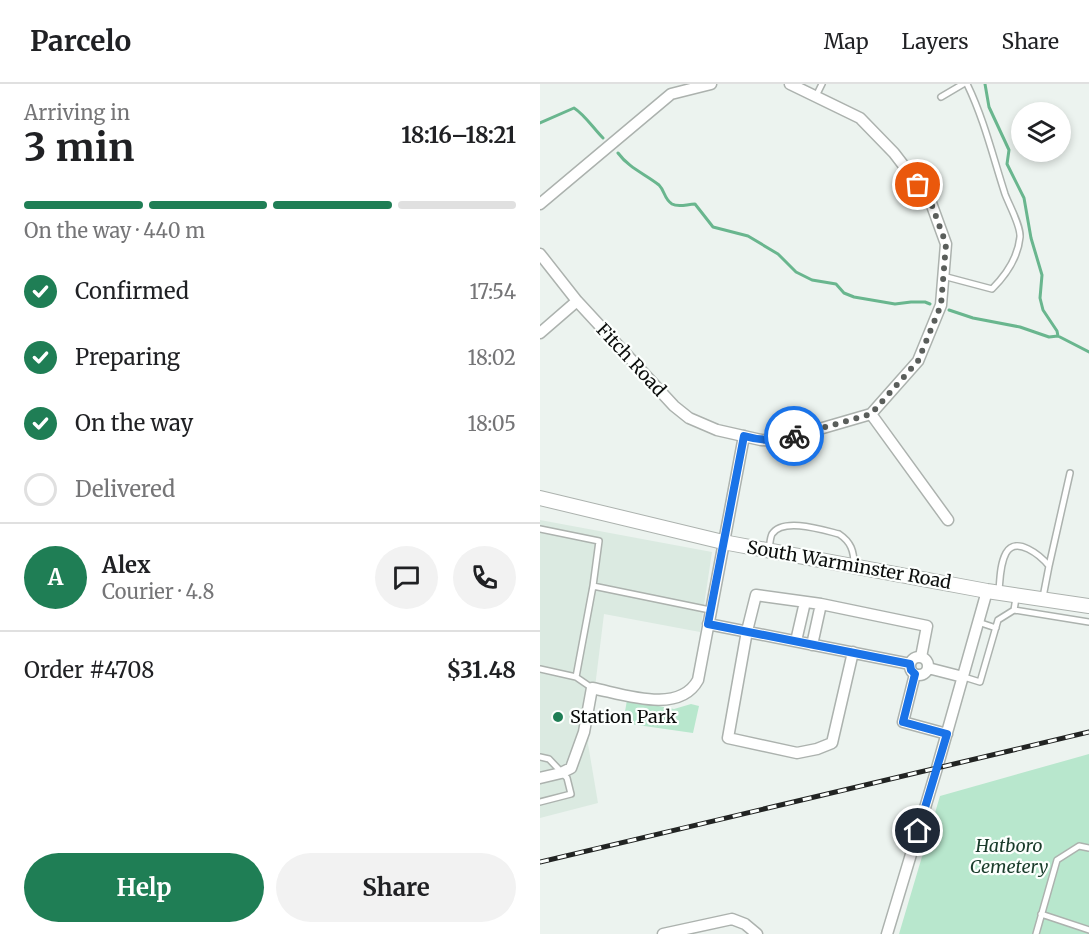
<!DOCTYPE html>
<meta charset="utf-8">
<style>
:root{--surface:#fff;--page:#f2f2f2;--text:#202124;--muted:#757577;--line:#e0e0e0;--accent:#1f7e55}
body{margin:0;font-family:Merriweather,serif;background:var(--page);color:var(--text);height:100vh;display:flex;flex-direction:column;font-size:22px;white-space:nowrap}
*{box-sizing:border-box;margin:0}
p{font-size:20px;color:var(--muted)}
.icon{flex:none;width:33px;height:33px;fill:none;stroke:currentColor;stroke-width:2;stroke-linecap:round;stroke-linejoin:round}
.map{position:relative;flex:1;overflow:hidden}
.side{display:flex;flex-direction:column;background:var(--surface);width:540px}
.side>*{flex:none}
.tools{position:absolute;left:471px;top:18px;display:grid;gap:12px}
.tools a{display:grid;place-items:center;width:60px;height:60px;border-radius:50%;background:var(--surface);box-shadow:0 3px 9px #0003;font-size:30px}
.pin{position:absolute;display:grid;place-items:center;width:51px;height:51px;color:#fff;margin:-26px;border:3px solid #fff;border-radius:50%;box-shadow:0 2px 6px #0007}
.courier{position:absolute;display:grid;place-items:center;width:60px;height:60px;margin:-30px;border:4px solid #1a73e8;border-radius:50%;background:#fff;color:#222;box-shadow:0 2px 8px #0007}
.headline em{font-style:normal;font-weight:700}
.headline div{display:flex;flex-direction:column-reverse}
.headline{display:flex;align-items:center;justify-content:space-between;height:102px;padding:0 24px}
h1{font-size:39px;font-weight:700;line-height:45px}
.bar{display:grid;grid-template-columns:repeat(4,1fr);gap:9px 6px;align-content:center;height:72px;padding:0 24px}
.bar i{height:8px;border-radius:4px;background:var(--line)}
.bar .current{background:var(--accent)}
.bar p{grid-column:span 4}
.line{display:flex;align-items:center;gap:15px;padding:0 24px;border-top:2px solid var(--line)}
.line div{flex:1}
.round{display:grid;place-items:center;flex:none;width:63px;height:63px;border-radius:32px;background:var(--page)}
ol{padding:0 24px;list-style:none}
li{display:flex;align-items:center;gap:18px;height:66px}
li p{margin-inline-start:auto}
li .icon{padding:6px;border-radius:50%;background:var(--accent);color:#fff;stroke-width:4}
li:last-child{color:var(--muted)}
li i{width:33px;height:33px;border:3px solid var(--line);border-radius:50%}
.primary-button{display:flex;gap:12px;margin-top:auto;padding:12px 24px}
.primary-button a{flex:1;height:69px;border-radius:36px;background:var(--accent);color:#fff;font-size:24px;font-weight:700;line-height:69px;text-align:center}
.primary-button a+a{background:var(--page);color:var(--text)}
header{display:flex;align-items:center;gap:36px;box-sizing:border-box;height:84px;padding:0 30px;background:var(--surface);border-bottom:2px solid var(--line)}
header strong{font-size:28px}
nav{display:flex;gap:33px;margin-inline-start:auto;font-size:21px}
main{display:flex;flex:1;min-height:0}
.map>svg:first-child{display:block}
.built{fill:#dbeae1}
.green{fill:#b8e7cd}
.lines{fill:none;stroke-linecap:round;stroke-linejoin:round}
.stream{stroke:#69b68e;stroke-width:3}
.lane-casing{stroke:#acb2ae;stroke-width:8}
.street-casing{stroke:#acb2ae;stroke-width:13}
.secondary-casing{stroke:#acb2ae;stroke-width:16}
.lane{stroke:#fff;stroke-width:5}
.street{stroke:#fff;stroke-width:10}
.secondary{stroke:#fff;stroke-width:14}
.rail-casing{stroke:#222423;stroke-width:5}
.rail{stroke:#fcfffd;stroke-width:3;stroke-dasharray:9;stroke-linecap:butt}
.done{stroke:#5a5e5b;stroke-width:6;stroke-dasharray:0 10.8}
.route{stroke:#1a73e8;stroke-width:8}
.poi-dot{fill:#1f7e55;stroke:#fcfffd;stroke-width:2}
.labels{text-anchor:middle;stroke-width:4.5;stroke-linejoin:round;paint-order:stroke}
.street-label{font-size:18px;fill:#0b0d0c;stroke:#fcfffd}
.poi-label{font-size:18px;fill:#0b0d0c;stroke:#fcfffd;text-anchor:start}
.park-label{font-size:18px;font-style:italic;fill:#1a3c2b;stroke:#fcfffd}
</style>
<header>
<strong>Parcelo</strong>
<nav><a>Map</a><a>Layers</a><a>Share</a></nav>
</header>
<main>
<section class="side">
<div class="headline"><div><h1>3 min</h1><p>Arriving in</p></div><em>18:16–18:21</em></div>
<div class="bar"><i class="current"></i><i class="current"></i><i class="current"></i><i></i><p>On the way · 440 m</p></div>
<ol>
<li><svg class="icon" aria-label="check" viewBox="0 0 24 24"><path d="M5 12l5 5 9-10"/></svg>Confirmed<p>17:54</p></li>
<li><svg class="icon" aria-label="check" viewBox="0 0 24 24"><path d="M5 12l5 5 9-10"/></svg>Preparing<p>18:02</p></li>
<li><svg class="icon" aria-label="check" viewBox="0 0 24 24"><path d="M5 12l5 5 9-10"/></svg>On the way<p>18:05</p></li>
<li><i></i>Delivered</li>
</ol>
<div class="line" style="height:108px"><b class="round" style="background:var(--accent);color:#fff">A</b><div><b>Alex</b><p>Courier · 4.8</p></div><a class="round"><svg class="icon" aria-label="chat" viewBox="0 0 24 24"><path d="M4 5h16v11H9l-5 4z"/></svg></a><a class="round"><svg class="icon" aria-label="phone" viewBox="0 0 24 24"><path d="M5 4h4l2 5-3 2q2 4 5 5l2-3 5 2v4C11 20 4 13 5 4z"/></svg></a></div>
<div class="line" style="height:78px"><div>Order #4708</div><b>$31.48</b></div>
<div class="primary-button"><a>Help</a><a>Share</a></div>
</section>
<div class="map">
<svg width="549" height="850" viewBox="0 0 549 850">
<rect width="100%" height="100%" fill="#ecf3ef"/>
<path class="built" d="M0 436 172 468 160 548 64 530 48 660 58 719 0 734Z"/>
<path class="green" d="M87 616 134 625 151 620 159 622 153 649 83 639Z
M549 670V850H359L400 712Z"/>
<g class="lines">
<path class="stream" d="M445 0 449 23 469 66 467 80 484 114 491 154 502 191 500 214 503 226 517 247 518 252
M0 39 34 24C44 30 54 45 63 54
M78 69C89 84 105 90 119 101 125 107 124 115 132 120 139 124 147 120 155 120L173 143 208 152 238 170 256 188 272 196 296 200 304 209 314 213 355 220 371 218H385L390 220
M409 226 433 234 480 243 509 253 518 252 549 268"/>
<defs>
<path id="lane" d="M276 12 282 0
M401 13 423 0
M403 192 452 205C466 191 478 173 480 153 481 142 469 121 465 110 453 73 444 35 427 0
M0 445 59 457 53 502 170 526
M229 465C230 460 230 454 232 450 243 433 283 446 299 450 311 458 314 467 314 481
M509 482 530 389
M459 507C460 495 460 480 466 469 476 451 501 472 509 482L503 513
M476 514 474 526 549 538
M438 538 456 544
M0 585 36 593
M424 593 440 598 458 536 474 526
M52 604 36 593 53 502
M0 673 9 675 27 694 31 710 0 718
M501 830 549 846
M496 850 517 776 539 762 549 764"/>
<path id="street" d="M0 120 131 10 171 0
M0 170 37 217 134 322 149 334 177 346 221 356 238 357 331 330 378 277 401 221 406 160 390 116 354 69 320 34 250 0
M0 249 37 217
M331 330 408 436
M168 540 370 580
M256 557 265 518
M272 561 281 520
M313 568 292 659 277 665 257 669 188 654 207 547 216 511 281 520 387 542 381 573
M370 582a9 9 0 1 1 18 0a9 9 0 1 1-18 0Z
M388 584 423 593
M375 590 363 638 407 650
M0 694 21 689 31 684 44 648 52 604C83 610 139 631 158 596L204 352
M123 850 192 835 205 840 217 850
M347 850 397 684 447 507"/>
<path id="secondary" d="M0 414 183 458 447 507 549 522"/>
</defs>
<use href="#lane" class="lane-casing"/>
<use href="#street" class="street-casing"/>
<use href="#secondary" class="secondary-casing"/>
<use href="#lane" class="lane"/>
<use href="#street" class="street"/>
<use href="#secondary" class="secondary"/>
<defs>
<path id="rail" d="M0 778 549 648"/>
</defs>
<use href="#rail" class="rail-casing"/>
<use href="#rail" class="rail"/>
</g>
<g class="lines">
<path class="done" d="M254 352 331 330 378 277 401 221 406 160 390 116 378 101"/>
<path class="route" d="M254 352C236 357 222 357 204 352L168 540 370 580 371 586 375 590 363 638 407 650 378 747"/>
</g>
<circle class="poi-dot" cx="18" cy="633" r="6"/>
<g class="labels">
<g class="street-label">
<text transform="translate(91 276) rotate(47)" y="6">Fitch Road</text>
<text transform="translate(309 481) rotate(10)" y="6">South Warminster Road</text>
</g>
<g class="poi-label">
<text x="30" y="639">Station Park</text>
</g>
<g class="park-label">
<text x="469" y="768">Hatboro<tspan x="469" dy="21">Cemetery</tspan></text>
</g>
</g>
</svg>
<div class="tools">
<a><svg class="icon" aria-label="layers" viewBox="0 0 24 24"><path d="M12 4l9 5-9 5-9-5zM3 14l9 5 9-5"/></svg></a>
</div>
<div class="pin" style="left:378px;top:101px;background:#ea580c"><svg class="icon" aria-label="bag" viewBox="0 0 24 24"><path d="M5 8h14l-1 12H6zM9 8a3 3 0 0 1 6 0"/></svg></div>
<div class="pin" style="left:378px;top:747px;background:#1f2937"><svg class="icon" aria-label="home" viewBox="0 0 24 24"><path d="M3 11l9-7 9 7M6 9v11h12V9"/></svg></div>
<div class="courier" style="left:254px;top:352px"><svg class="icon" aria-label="bike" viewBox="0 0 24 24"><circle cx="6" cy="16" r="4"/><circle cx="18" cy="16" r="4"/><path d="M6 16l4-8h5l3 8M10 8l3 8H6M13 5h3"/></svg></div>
</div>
</main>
